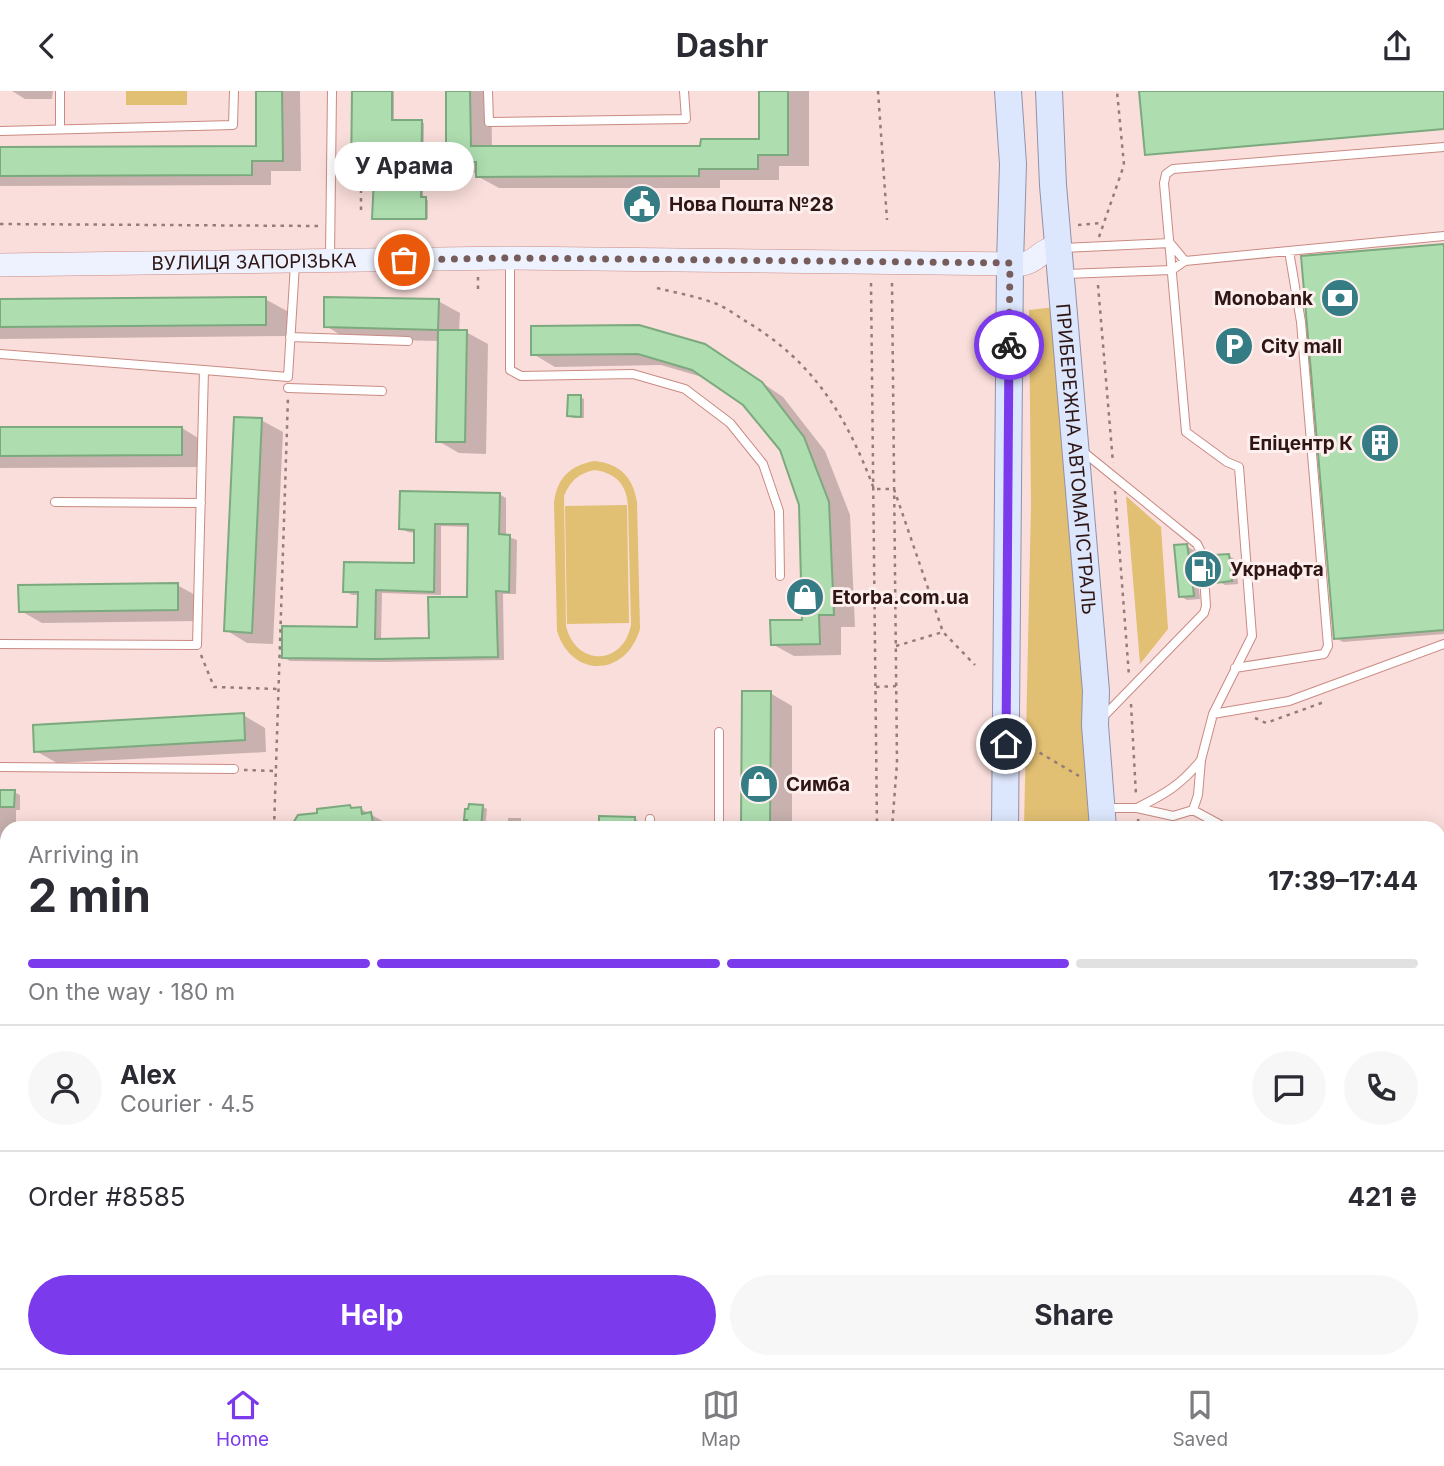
<!DOCTYPE html>
<meta charset="utf-8">
<style>
:root{--surface:#fff;--page:#f7f7f7;--text:#2b2b33;--muted:#7c7c81;--line:#e1e1e2;--accent:#7c3aed}
body{margin:0;font-family:Inter,sans-serif;background:var(--page);color:var(--text);height:100vh;display:flex;flex-direction:column;font-size:26px;white-space:nowrap}
*{box-sizing:border-box;margin:0}
p{font-size:23px;color:var(--muted)}
.icon{flex:none;width:38px;height:38px;fill:none;stroke:currentColor;stroke-width:2;stroke-linecap:round;stroke-linejoin:round}
.map{position:relative;flex:1;overflow:hidden}
.sheet{position:absolute;left:0px;top:730px;width:1446px;height:548px;display:flex;flex-direction:column;background:var(--surface);border-radius:21px 21px 0 0;box-shadow:0 4px 18px #0003}
.sheet>*{flex:none}
.pin{position:absolute;display:grid;place-items:center;width:60px;height:60px;color:#fff;margin:-30px;border:4px solid #fff;border-radius:50%;box-shadow:0 2px 7px #0007}
.courier{position:absolute;display:grid;place-items:center;width:70px;height:70px;margin:-35px;border:5px solid #7c3aed;border-radius:50%;background:#fff;color:#222;box-shadow:0 2px 9px #0007}
.bubble{position:absolute;height:49px;border-radius:24px;background:var(--surface);box-shadow:0 4px 18px #0003;font-size:23px;font-weight:700;line-height:49px;text-align:center}
.summary em{font-style:normal;font-weight:700}
.summary div{display:flex;flex-direction:column-reverse}
.summary{display:flex;align-items:center;justify-content:space-between;height:119px;padding:0 28px}
h1{font-size:46px;font-weight:700;line-height:52px}
.bar{display:grid;grid-template-columns:repeat(4,1fr);gap:10px 7px;align-content:center;height:84px;padding:0 28px}
.bar i{height:9px;border-radius:5px;background:var(--line)}
.bar .selected{background:var(--accent)}
.bar p{grid-column:span 4}
.line{display:flex;align-items:center;gap:18px;padding:0 28px;border-top:2px solid var(--line)}
.line div{flex:1}
.round{display:grid;place-items:center;flex:none;width:74px;height:74px;border-radius:37px;background:var(--page)}
.action{display:flex;gap:14px;margin-top:auto;padding:14px 28px}
.action a{flex:1;height:80px;border-radius:42px;background:var(--accent);color:#fff;font-size:28px;font-weight:700;line-height:80px;text-align:center}
.action a+a{background:var(--page);color:var(--text)}
header{display:flex;justify-content:space-between;align-items:center;height:91px;padding:0 28px;background:var(--surface);font-size:32px;font-weight:700}
.tab-bar{display:flex;justify-content:space-around;align-items:center;height:98px;border-top:2px solid var(--line);background:var(--surface);font-size:19px;color:var(--muted)}
.tab-bar a{display:grid;justify-items:center;gap:4px}
.tab-bar .selected{color:var(--accent)}
.map>svg:first-child{display:block}
.green{fill:#e1bf73;fill-rule:evenodd}
.shadow{fill:#0003;fill-rule:evenodd}
.building{fill:#aedeb0;stroke:#7ca97e;stroke-width:2;fill-rule:evenodd}
.lines{fill:none;stroke-linecap:round;stroke-linejoin:round}
.lane-casing{stroke:#ca8a83;stroke-width:10}
.secondary-casing{stroke:#ca8a83;stroke-width:24}
.primary-casing{stroke:#9092aa;stroke-width:28}
.path{stroke:#967c79;stroke-width:2.5;stroke-dasharray:3.5 5;stroke-linecap:butt}
.lane{stroke:#fff;stroke-width:8}
.secondary{stroke:#edf2fe;stroke-width:23}
.primary{stroke:#dce6fc;stroke-width:26}
.done{stroke:#765c5a;stroke-width:7;stroke-dasharray:0 12.6}
.route{stroke:#7c3aed;stroke-width:9}
.labels{text-anchor:middle;stroke-width:6;stroke-linejoin:round;paint-order:stroke}
.poi-label{font-size:19px;font-weight:bold;fill:#2f1614;stroke:#fdefed;text-anchor:start}
.street-label{font-size:19px;fill:#2f1614;stroke:#fdefed}
</style>
<header><svg class="icon" aria-label="back" viewBox="0 0 24 24"><path d="M15 5l-7 7 7 7"/></svg>Dashr<svg class="icon" aria-label="share" viewBox="0 0 24 24"><path d="M12 15V3M7 8l5-5 5 5M5 13v7h14v-7"/></svg></header>
<div class="map">
<svg width="1444" height="1277" viewBox="0 0 1444 1277">
<rect width="100%" height="100%" fill="#fadedb"/>
<path class="green" d="M126 0H187V14H126Z
M1055 216 1094 737H1024L1031 414 1029 219Z
M595 370C620 373 633 386 637 411L640 538C626 586 572 588 557 540L554 412C557 387 570 374 595 370ZM595 379C616 382 627 394 628 415L631 534C623 575 576 576 566 535L564 405C570 390 579 382 595 379Z
M1126 405 1161 436 1168 538 1140 573Z
M627 414 629 532 567 533 565 415Z
M1023 1271H1134L1135 1277H1023Z"/>
<path class="shadow" d="M12 0H53L52 8H25Z
M257 0H300L301 80H271V94L0 95V58L258 56Z
M354 0H394V30L424 32 423 107 428 109V128L374 127 375 87H355Z
M448 0H491L492 57H702L761 50V0H809V75H779V89H720V97H499L477 85V82H470L448 70Z
M1444 155V543L1343 551 1336 547Z
M265 208 287 220V245L0 248V210Z
M438 210 460 222 459 241H466L488 253 486 363 459 362 438 350 439 250 347 248 326 235Z
M533 237 727 268 783 306 825 360 850 424 855 536H841V564L794 565 772 553 804 531 800 414 781 358 744 313 709 288 661 274 555 276 533 263Z
M580 306 584 308V327H573L569 324Z
M261 329 283 341 273 553 247 552 226 539Z
M182 337 203 350V376L0 377V338Z
M499 403 506 407V445L517 449 516 503H503L504 569 383 571 290 570 283 566 359 538V504H352L345 500 416 474V442L408 441 401 437ZM441 435 470 436 469 507 431 548 381 549 382 502 441 504Z
M1176 456H1188L1195 460 1196 475 1204 479 1229 465 1236 469 1238 493 1225 494 1218 490 1217 486 1208 482 1205 488 1198 489 1200 508 1187 509 1180 505Z
M177 494 199 506V530L42 532 21 520Z
M770 602 792 615V737H743Z
M243 624 265 637 266 661 57 672 36 660Z
M0 701H14L20 704V719H16V737H7V748H0Z
M350 716 361 718 395 737H292Z
M483 716 487 718 485 737 469 734Z
M508 727H521V737H508Z
M635 728 649 737H601Z
M0 869 7 870V911L3 922 0 918Z
M0 1052 7 1053V1087L0 1086Z
M0 1254 7 1255V1270H93L128 1277H0Z"/>
<path class="building" d="M256 0H282L283 70H252V84L0 85V56L256 55Z
M352 0H392V29H422L421 106H426V128H372L374 87H351Z
M446 0H470L471 55H700L701 48H759V0H788V64H758V78H699V85L476 86V71H446Z
M1139 0H1444V38L1145 64Z
M1444 153V539L1334 548 1301 165Z
M266 206V234L0 236V208Z
M324 206 439 208 438 239 324 236Z
M639 234 705 253 762 291 804 346 829 411 834 524H819L820 553 771 554 770 529H802L799 414 780 359 743 314 692 279 638 263 531 264V235Z
M438 239H467L465 351H436Z
M568 304H581V326L567 325Z
M234 326 262 327 252 542 224 540Z
M0 336H182V364L0 365Z
M400 400 500 402 499 443 510 444 509 501 496 500 498 566 375 568 282 567V535L357 536 358 501H343L344 471 414 472V439L399 438ZM435 433H468L467 506H428L429 547 375 548 376 499 434 501Z
M1187 453 1190 473 1196 472 1200 477 1206 476 1209 471H1214V464L1229 463 1232 490 1216 492 1215 484H1210L1207 479H1203L1197 485 1192 486 1194 505 1179 506 1174 454Z
M178 492V519L19 521 18 494Z
M742 600H771L770 737H741Z
M244 622 245 649 34 661 33 634Z
M0 699H15L14 716H0Z
M469 713 483 714 481 737 467 735V729H464L465 718H468Z
M350 714 351 717 361 716 362 723 371 721 374 737H290L298 724 317 722V718Z
M599 725 635 726V737H599Z"/>
<g class="lines">
<defs>
<path id="lane" d="M488 0 489 31 686 28 684 0
M60 38V0
M0 40 233 34 234 0
M1063 157 1170 152 1185 170
M330 167 332 0
M510 171V279L521 285 633 283 685 298 730 332 763 373 779 420 780 485
M1066 183 1172 179 1185 170 1444 145
M290 246 408 250
M0 263 204 279 197 554 0 553
M204 279 288 286 295 173
M288 297 382 300
M1081 359 1197 453 1201 461 1202 471
M55 411 201 412
M1235 577 1324 563 1328 555 1301 231 1289 160
M1213 623 1252 545 1239 376 1227 371 1186 341 1164 92 1166 83 1173 78 1444 56
M1102 627 1204 522 1206 515 1204 485
M0 676 234 678
M1104 717H1137L1173 725 1193 719 1226 737
M1137 717C1165 703 1181 694 1201 669
M1193 719 1198 704 1201 669 1213 623 1289 610 1444 553
M650 737V728
M719 737V641
M0 814H7
M0 998 7 1000
M1323 1270 1329 1277
M320 1277 321 1270"/>
<g id="secondary">
<path id="s1" d="M0 174 510 167 1023 173C1039 170 1040 157 1059 157"/>
<path d="M0 1160 7 1161"/>
<path d="M616 1270 652 1277"/>
<path d="M957 1277 964 1270"/>
</g>
<g id="primary">
<path id="s2" d="M1049 0 1053 94 1096 600 1095 634 1103 737"/>
<path d="M1005 737 1010 172 1013 73 1008 0"/>
<path d="M1009 1270V1277"/>
<path d="M1147 1270V1277"/>
</g>
</defs>
<use href="#lane" class="lane-casing"/>
<use href="#secondary" class="secondary-casing"/>
<use href="#primary" class="primary-casing"/>
<path class="path" d="M878 0 887 129
M361 119V87
M0 133 320 135
M1078 134 1102 132
M1099 146 1124 74 1117 0
M871 192 877 737
M892 192 897 672 892 737
M1098 194 1113 372
M657 197C676 202 696 205 714 212 726 216 737 225 747 231 814 271 847 326 874 398H894L943 541 975 574
M478 198V186
M1115 400 1129 585
M896 555 943 541
M201 564 214 596 278 598
M876 596 896 595
M1131 613 1136 704
M1255 627 1266 632 1324 611
M1025 653 1079 685
M244 679 276 680
M1138 728 1139 737
M274 737 288 306
M0 1195 7 1196
M400 1270 408 1277
M421 1270 459 1277
M1182 1270V1277"/>
<use href="#lane" class="lane"/>
<use href="#secondary" class="secondary"/>
<use href="#primary" class="primary"/>
</g>
<g class="lines">
<path class="done" d="M404 169 510 167 1010 172 1009 254"/>
<path class="route" d="M1006 653 1009 254"/>
</g>
<defs>
<symbol id="civic-disc" viewBox="-11 -11 22 22"><circle r="9.5" fill="#357c85" stroke="#fdefed"/><path d="M-.6-6.5H3V-4.5H.6V-3L4-1V1h2V6H-6V1h2V-1L-.6-3ZM-1.2 2.5V6h2.4V2.5Z" fill="#fff"/></symbol>
<symbol id="bank-disc" viewBox="-11 -11 22 22"><circle r="9.5" fill="#357c85" stroke="#fdefed"/><path d="M-6-4H6V4H-6ZM0-2.3a2.3 2.3 0 1 0 0 4.6a2.3 2.3 0 1 0 0-4.6Z" fill="#fff"/></symbol>
<symbol id="parking-disc" viewBox="-11 -11 22 22"><circle r="9.5" fill="#357c85" stroke="#fdefed"/><path d="M-3.5-5.5H1a3.5 3.5 0 0 1 0 7H-1V5.5H-3.5ZM-1-3.4V-.6H.8a1.4 1.4 0 0 0 0-2.8Z" fill="#fff"/></symbol>
<symbol id="building-disc" viewBox="-11 -11 22 22"><circle r="9.5" fill="#357c85" stroke="#fdefed"/><path d="M-4-6H4V6H1V3H-1V6H-4ZM-2.5-4.3h1.7v1.8h-1.7ZM.8-4.3h1.7v1.8H.8ZM-2.5-1h1.7V.8h-1.7ZM.8-1h1.7V.8H.8Z" fill="#fff"/></symbol>
<symbol id="fuel-disc" viewBox="-11 -11 22 22"><circle r="9.5" fill="#357c85" stroke="#fdefed"/><path d="M-5.5-6h7V0h2V4h1.3V-2.5L3-4.5l.8-.8L6-3V5H2.5V1h-1V6h-7ZM-4.2-4.7v3.2H.2V-4.7Z" fill="#fff"/></symbol>
<symbol id="shop-disc" viewBox="-11 -11 22 22"><circle r="9.5" fill="#357c85" stroke="#fdefed"/><path d="M-5-2.5h2.3a2.7 3.5 0 0 1 5.4 0H5L5.5 6h-11ZM-1.5-2.5h3a1.5 2.3 0 0 0-3 0Z" fill="#fff"/></symbol>
</defs>
<g fill-rule="evenodd">
<use href="#civic-disc" x="620" y="91" width="44" height="44"/>
<use href="#bank-disc" x="1318" y="185" width="44" height="44"/>
<use href="#parking-disc" x="1212" y="233" width="44" height="44"/>
<use href="#building-disc" x="1358" y="330" width="44" height="44"/>
<use href="#fuel-disc" x="1181" y="456" width="44" height="44"/>
<use href="#shop-disc" x="783" y="484" width="44" height="44"/>
<use href="#shop-disc" x="737" y="671" width="44" height="44"/>
</g>
<g class="labels">
<g class="poi-label">
<text x="669" y="120">Нова Пошта №28</text>
<text x="1313" y="214" text-anchor="end">Monobank</text>
<text x="1261" y="262">City mall</text>
<text x="1353" y="359" text-anchor="end">Епіцентр К</text>
<text x="1230" y="485">Укрнафта</text>
<text x="832" y="513">Etorba.com.ua</text>
<text x="786" y="700">Симба</text>
</g>
<g class="street-label">
<text dy="7" stroke="none"><textPath href="#s1" startOffset="254">ВУЛИЦЯ ЗАПОРІЗЬКА</textPath></text>
<text dy="7" stroke="none"><textPath href="#s2" startOffset="369">ПРИБЕРЕЖНА АВТОМАГІСТРАЛЬ</textPath></text>
</g>
</g>
</svg>
<div class="pin" style="left:404px;top:169px;background:#ea580c"><svg class="icon" aria-label="bag" viewBox="0 0 24 24"><path d="M5 8h14l-1 12H6zM9 8a3 3 0 0 1 6 0"/></svg></div>
<div class="pin" style="left:1006px;top:653px;background:#1f2937"><svg class="icon" aria-label="home" viewBox="0 0 24 24"><path d="M3 11l9-7 9 7M6 9v11h12V9"/></svg></div>
<div class="courier" style="left:1009px;top:254px"><svg class="icon" aria-label="bike" viewBox="0 0 24 24"><circle cx="6" cy="16" r="4"/><circle cx="18" cy="16" r="4"/><path d="M6 16l4-8h5l3 8M10 8l3 8H6M13 5h3"/></svg></div>
<div class="bubble" style="left:334px;top:51px;width:140px">У Арама</div>
<section class="sheet">
<div class="summary"><div><h1>2 min</h1><p>Arriving in</p></div><em>17:39–17:44</em></div>
<div class="bar"><i class="selected"></i><i class="selected"></i><i class="selected"></i><i></i><p>On the way · 180 m</p></div>
<div class="line" style="height:126px"><a class="round"><svg class="icon" aria-label="person" viewBox="0 0 24 24"><circle cx="12" cy="8" r="4"/><path d="M4 21q1-7 8-7t8 7"/></svg></a><div><b>Alex</b><p>Courier · 4.5</p></div><a class="round"><svg class="icon" aria-label="chat" viewBox="0 0 24 24"><path d="M4 5h16v11H9l-5 4z"/></svg></a><a class="round"><svg class="icon" aria-label="phone" viewBox="0 0 24 24"><path d="M5 4h4l2 5-3 2q2 4 5 5l2-3 5 2v4C11 20 4 13 5 4z"/></svg></a></div>
<div class="line" style="height:91px"><div>Order #8585</div><b>421 ₴</b></div>
<div class="action"><a>Help</a><a>Share</a></div>
</section>
</div>
<nav class="tab-bar">
<a class="selected"><svg class="icon" aria-label="home" viewBox="0 0 24 24"><path d="M3 11l9-7 9 7M6 9v11h12V9"/></svg>Home</a>
<a><svg class="icon" aria-label="map" viewBox="0 0 24 24"><path d="M3 6l6-2 6 2 6-2v14l-6 2-6-2-6 2zM9 4v14M15 6v14"/></svg>Map</a>
<a><svg class="icon" aria-label="saved" viewBox="0 0 24 24"><path d="M7 4h10v16l-5-4-5 4z"/></svg>Saved</a>
</nav>
